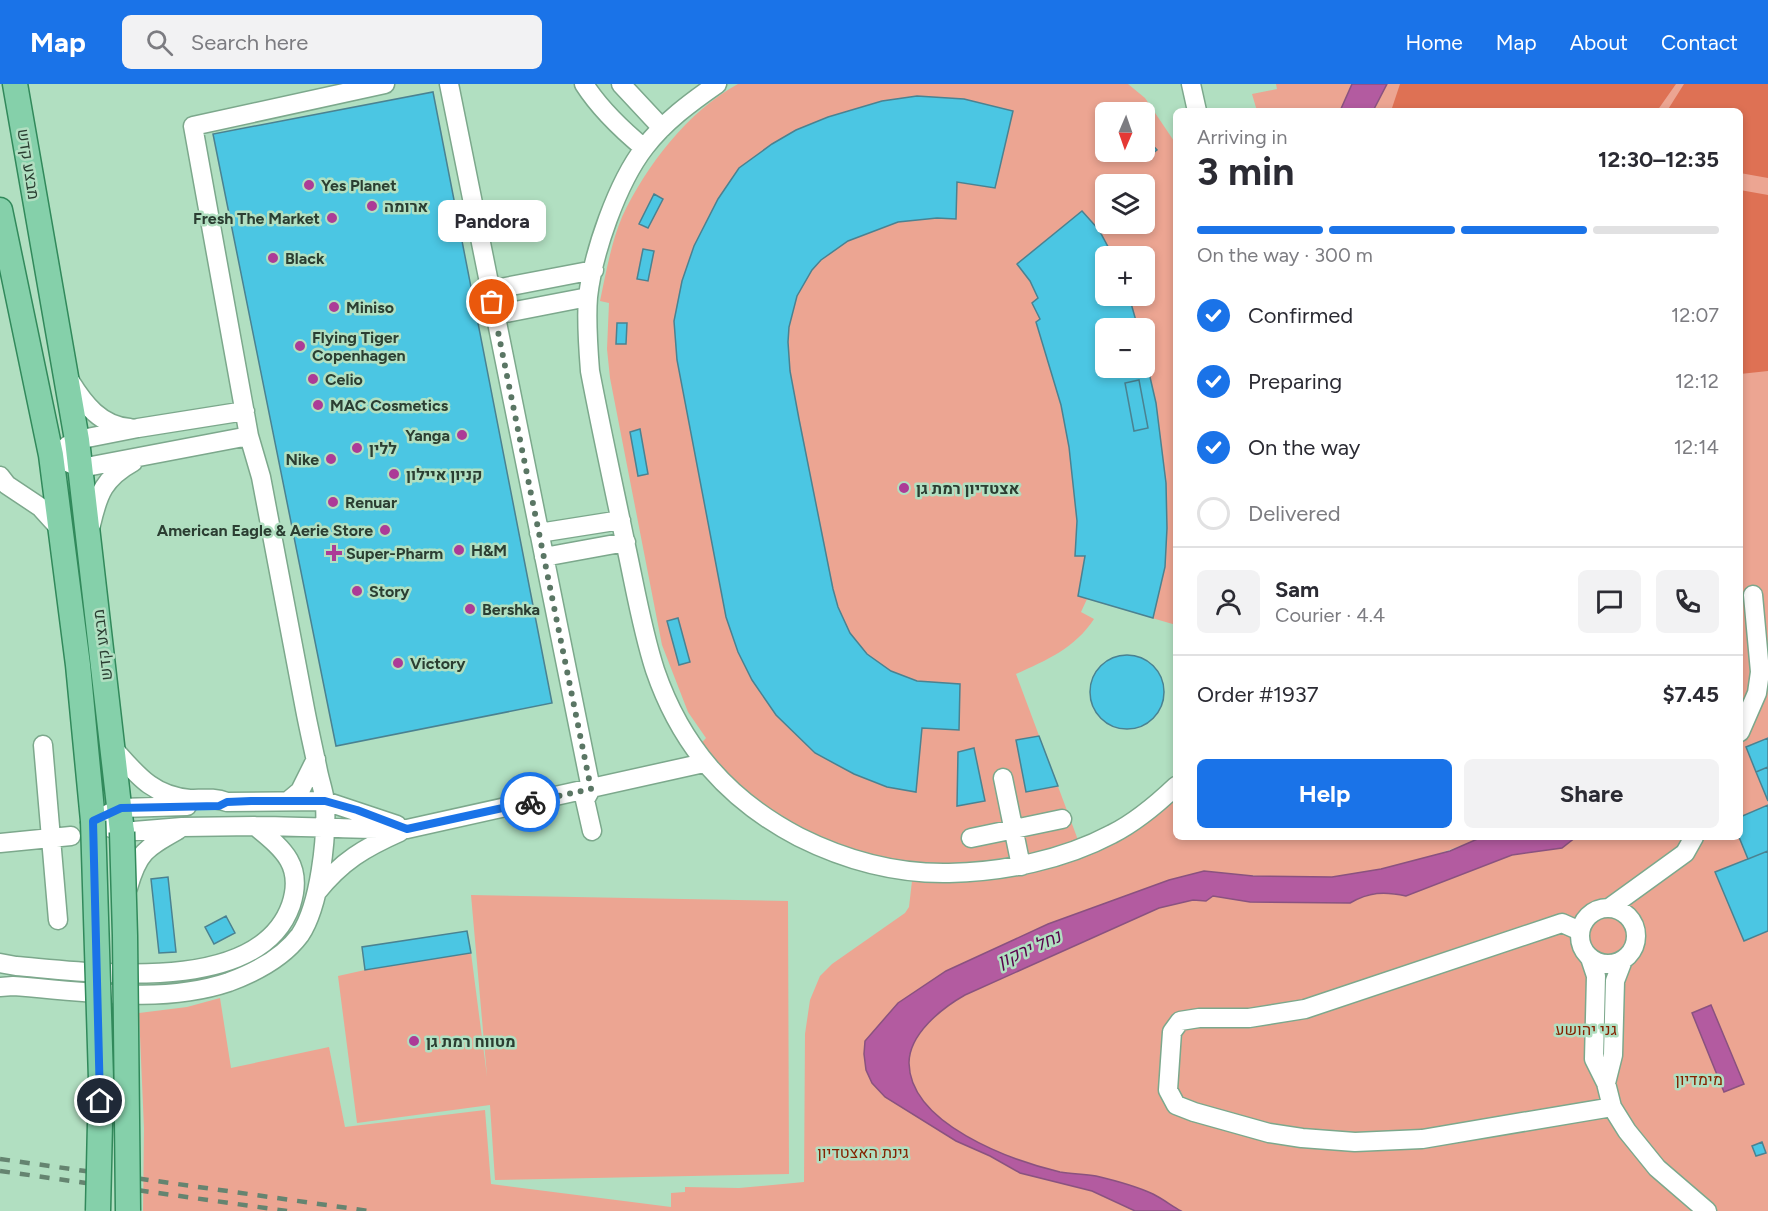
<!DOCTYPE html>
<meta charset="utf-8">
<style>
:root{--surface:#fff;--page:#f2f2f3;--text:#2b2b33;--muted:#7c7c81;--line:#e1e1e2;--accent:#1a73e8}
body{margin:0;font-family:Figtree,Heebo,sans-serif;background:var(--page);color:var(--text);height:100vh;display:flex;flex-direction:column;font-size:22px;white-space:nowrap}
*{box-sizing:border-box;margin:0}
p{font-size:20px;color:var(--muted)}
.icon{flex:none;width:33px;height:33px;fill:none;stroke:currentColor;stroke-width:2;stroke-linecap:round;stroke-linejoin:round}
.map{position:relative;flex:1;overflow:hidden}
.side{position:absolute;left:1173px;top:24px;width:570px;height:732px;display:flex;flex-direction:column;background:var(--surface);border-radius:9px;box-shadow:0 3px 9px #0003}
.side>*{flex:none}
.needle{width:39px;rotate:182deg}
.tools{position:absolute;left:1095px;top:18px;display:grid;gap:12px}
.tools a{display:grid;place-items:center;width:60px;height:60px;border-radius:9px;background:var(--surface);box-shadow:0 3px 9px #0003;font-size:30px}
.pin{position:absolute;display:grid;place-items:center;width:51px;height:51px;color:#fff;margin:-26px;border:3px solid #fff;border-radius:50%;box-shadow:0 2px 6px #0007}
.courier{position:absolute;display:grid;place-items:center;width:60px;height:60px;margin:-30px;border:4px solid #1a73e8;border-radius:50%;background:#fff;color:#222;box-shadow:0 2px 8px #0007}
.bubble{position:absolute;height:42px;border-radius:9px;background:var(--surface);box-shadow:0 3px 9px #0003;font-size:20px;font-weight:700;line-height:42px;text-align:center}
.summary em{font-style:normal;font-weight:700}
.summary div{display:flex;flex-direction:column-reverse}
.summary{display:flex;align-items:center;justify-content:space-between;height:102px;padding:0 24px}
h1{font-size:39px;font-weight:700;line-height:45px}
.bar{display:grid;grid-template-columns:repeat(4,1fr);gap:9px 6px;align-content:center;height:72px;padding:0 24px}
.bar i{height:8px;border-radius:4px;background:var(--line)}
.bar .current{background:var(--accent)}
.bar p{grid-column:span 4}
.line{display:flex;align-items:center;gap:15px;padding:0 24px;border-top:2px solid var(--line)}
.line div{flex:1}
.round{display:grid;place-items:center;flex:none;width:63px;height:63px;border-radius:9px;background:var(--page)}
ol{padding:0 24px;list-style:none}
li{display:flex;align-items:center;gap:18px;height:66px}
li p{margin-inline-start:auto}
li .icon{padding:6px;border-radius:50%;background:var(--accent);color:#fff;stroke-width:4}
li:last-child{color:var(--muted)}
li i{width:33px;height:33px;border:3px solid var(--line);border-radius:50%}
.action{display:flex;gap:12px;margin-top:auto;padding:12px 24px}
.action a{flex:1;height:69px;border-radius:9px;background:var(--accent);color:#fff;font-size:24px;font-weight:700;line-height:69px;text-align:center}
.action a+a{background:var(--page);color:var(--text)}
header{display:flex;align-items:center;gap:36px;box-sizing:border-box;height:84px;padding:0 30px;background:var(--accent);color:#fff}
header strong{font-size:28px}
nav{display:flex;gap:33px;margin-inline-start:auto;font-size:21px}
.search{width:420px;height:54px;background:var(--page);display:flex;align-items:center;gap:15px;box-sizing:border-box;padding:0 21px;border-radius:9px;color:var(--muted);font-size:22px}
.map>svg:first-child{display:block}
.green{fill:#eca592;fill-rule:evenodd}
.forest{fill:#de7154}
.water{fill:#b35ba0;stroke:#8a527f;stroke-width:1.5}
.building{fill:#4bc6e3;stroke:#4a8291;stroke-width:1.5}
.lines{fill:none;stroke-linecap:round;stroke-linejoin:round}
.minor-casing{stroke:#7ca88c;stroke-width:21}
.major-casing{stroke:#31895b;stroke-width:27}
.minor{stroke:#fff;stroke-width:18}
.major{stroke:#85d0aa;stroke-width:24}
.rail{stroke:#658470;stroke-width:4.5;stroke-dasharray:10 10;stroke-linecap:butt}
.major-bridge-casing{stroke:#31895b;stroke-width:27;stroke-linecap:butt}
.major-bridge{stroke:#85d0aa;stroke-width:24}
.done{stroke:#5a7664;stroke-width:6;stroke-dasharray:0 10.8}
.route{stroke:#1a73e8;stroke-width:8}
.poi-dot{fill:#ac3b97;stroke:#b1dfc1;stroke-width:2}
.labels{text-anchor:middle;stroke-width:5;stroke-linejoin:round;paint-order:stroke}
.street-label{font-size:16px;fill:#2b3e32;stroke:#b1dfc1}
.poi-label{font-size:16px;font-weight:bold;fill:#2b3e32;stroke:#b1dfc1;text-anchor:start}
.park-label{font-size:16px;fill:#842201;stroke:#b1dfc1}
.water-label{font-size:18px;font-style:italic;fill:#59034c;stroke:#b1dfc1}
</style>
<header>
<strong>Map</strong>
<div class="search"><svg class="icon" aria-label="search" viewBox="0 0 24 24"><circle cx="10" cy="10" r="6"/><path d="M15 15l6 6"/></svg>Search here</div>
<nav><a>Home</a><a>Map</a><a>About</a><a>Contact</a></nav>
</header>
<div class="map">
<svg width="1768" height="1127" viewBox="0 0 1768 1127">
<rect width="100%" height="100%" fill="#b1dfc1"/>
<path class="green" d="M738 0H1128L1145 14 1176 60V541L1087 515 1081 528 1094 535C1075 564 1047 576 1016 590L1078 756 1036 768 985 777 949 781 896 778 820 756 764 725 698 663 706 654 688 628 662 561 610 294 607 265 609 219 600 217C606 189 611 159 622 133 645 83 689 26 738 0ZM1106 28H1144V68H1106ZM1106 100H1144V140H1106ZM1106 172H1144V212H1106ZM1106 244H1144V284H1106Z
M1276 0H1352L1340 27H1257L1252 10 1277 5Z
M1387 0H1768V1127H1181C1172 1122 1163 1115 1153 1110 1138 1103 1113 1096 1096 1092 1084 1090 1072 1090 1060 1088 1022 1079 964 1057 935 1031 920 1019 909 998 909 979 909 950 942 924 965 911L1159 824 1193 816 1206 817 1213 812 1250 818 1350 819C1369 808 1384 807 1406 812L1512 771 1562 764 1576 753H1740V27H1373Z
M1176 715V753H1482C1436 773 1383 788 1332 793 1293 796 1244 791 1204 787L898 919 865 957 864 970 866 986 885 1013 956 1056 990 1072 1020 1089 1092 1107 1135 1127H143L144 1044 139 929 187 923 220 914 231 984 329 963 345 1043 485 1026 491 1100 671 1123V1109L685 1108V1103L739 1104 804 1098 805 950 810 916 820 892 832 880 905 829 909 823 912 797 952 798 1007 792 1131 749 1164 726Z
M471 811 788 817 789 1090 495 1096 490 1021 357 1039 338 892 365 886 471 869 487 992Z"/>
<path class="forest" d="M1400 0H1676L1657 27H1391Z
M1684 0H1768V94L1740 89V27H1667Z
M1740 106 1768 111V287L1740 290Z"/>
<path class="water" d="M1352 0H1387L1373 27H1340Z
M1482 753H1576L1562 764 1512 771 1406 812C1384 807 1369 808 1350 819L1250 818 1213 812 1206 817 1193 816 1159 824 965 911C942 924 909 950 909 979 910 1040 1010 1076 1060 1088 1072 1090 1084 1090 1096 1092 1113 1096 1138 1103 1153 1110 1163 1115 1172 1122 1181 1127H1135L1092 1107 1020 1089 990 1072 956 1057 885 1013 872 999 866 986 864 970 865 957 898 919 946 887 1048 840 1169 796 1204 787 1253 792 1332 793 1381 785 1450 767Z
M1711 921 1744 1000 1724 1008 1692 929Z"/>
<path class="building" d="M433 8 552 619 336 662 213 50Z
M917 12 964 15 1013 27 995 104 957 98 956 135 937 134 898 138 848 157 821 176 812 186 797 212 789 243 788 258 790 287 799 335 833 505 838 523 850 549 867 570 891 587 917 597 960 600 959 646 922 644 916 708 887 703 854 690 815 669 776 631 752 596 738 568 726 533 677 276 674 237 682 197 694 162 718 115 739 84 772 60 796 46 828 33 882 17Z
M1144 52 1157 66 1143 77 1134 68H1144Z
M654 110 663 115 648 144 639 140Z
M1082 127 1099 146 1113 172H1106V212H1129L1138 244H1106V284H1144V267L1156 319 1166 399 1167 444 1165 483 1153 534 1078 512 1085 472H1075L1077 437 1069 363 1061 321 1036 238 1040 235 1032 219 1038 214 1030 197 1017 180Z
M643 165 654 167 648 197 637 195Z
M617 239H627L626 260H616Z
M1139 296 1148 344 1134 347 1125 299Z
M640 345 648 390 638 392 630 348Z
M678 534 690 578 679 581 667 537Z
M1090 608a37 37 0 1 1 74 0a37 37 0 1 1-74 0Z
M1039 652 1058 702 1026 708 1016 656Z
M1768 654V683L1756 688 1746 663Z
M974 664 985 717 957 722 958 668Z
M1768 683V717L1756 688Z
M1768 721V767L1748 775 1739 753 1740 733Z
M1768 767V847L1744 857 1715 788Z
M168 793 176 868 159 869 151 795Z
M226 832 235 849 214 860 205 843Z
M467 847 471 869 365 886 362 863Z
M1762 1058 1766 1069 1756 1072 1752 1062Z"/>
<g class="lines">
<defs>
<path id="minor" d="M449 0 591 705 585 716 592 747
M584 0C600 25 621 45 644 64
M621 0 662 44
M717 0C691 18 664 38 645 63 617 99 593 169 588 213 586 237 588 262 590 287 601 345 614 404 626 462 635 503 642 546 655 586 681 662 728 716 799 753 845 776 897 790 949 789 1003 788 1063 776 1112 750 1136 738 1157 720 1176 702
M1191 0 1197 27
M490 206 594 186
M495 231 588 213
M70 297C84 320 101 342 130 344
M67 362 77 356 138 344 245 327
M51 371 81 384 249 352
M0 392 7 401 40 423 60 445
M91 441C98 410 104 394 133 378
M539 449 621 436
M544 473 626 458
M1740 648 1757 609 1760 588 1753 511
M43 661 58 836
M114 665C137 691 153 712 190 715 203 715 214 713 227 718L325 717 397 741
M1003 694 1021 782
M288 717 300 707 316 675
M108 730 121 724 187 722
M255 742C306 742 356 746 407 745L704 679
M971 754 1062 735
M0 759 71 752
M128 804C138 768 146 764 178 746
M317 808C342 777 364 764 400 748
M1580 852a28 28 0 1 1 56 0a28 28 0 1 1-56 0Z
M1609 824 1685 769 1694 753
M1580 847 1562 839 1305 925 1249 934H1199L1180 937 1172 948 1168 1006 1176 1021 1194 1028 1269 1049 1302 1054 1355 1058 1422 1055 1612 1023
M1590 874 1596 892 1594 975 1606 999 1612 1023 1627 1047 1657 1084 1707 1127
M0 879 16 882C90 888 259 913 291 821 304 781 283 765 255 742L182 743 122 748 93 737
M0 903 13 902C83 907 161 921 229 898 256 888 283 874 300 851 320 821 327 754 325 718 324 708 320 697 318 687 314 667 309 646 305 625 290 548 276 470 261 393L249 352 193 42 385 0
M1606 999 1613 971 1615 897 1623 876"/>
<path id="major" d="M15 0 77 356 122 748
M0 126 51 371 78 581 93 737"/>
</defs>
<use href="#minor" class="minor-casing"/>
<use href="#major" class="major-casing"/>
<use href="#minor" class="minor"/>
<use href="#major" class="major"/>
<path class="rail" d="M0 1075 369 1127
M0 1087 287 1127"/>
<defs>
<path id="major-bridge" d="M93 737 101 995 98 1127
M122 748 125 852 128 1127"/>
</defs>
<use href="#major-bridge" class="major-bridge-casing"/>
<use href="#major-bridge" class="major-bridge"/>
</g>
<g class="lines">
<path class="done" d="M492 218 591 705 530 718"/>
<path class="route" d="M100 1017 93 737 121 724 219 722 227 718 251 717H325L357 726 407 745 530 718"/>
</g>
<g class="poi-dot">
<circle cx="309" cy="101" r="6"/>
<circle cx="372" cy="122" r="6"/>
<circle cx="332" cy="134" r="6"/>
<circle cx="273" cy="174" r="6"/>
<circle cx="334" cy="223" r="6"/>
<circle cx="300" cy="262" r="6"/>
<circle cx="313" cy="295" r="6"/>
<circle cx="318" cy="321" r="6"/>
<circle cx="462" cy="351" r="6"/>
<circle cx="357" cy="364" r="6"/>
<circle cx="331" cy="375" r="6"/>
<circle cx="394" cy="390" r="6"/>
<circle cx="904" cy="404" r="6"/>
<circle cx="333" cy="418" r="6"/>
<circle cx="385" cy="446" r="6"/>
<circle cx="459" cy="466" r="6"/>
<path d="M331 460h6v6h6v6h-6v6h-6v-6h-6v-6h6z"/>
<circle cx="357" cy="507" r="6"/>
<circle cx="470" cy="525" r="6"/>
<circle cx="398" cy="579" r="6"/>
<circle cx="414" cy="957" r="6"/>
</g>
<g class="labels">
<g class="street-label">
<text transform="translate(29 80) rotate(81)" y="6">מבצע קדש</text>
<text transform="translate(102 561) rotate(-97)" y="6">מבצע קדש</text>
</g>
<g class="poi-label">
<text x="321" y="107">Yes Planet</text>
<text x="384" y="128">ארומה</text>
<text x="320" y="140" text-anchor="end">Fresh The Market</text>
<text x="285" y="180">Black</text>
<text x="346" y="229">Miniso</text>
<text x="312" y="259">Flying Tiger<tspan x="312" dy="18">Copenhagen</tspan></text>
<text x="325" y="301">Celio</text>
<text x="330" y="327">MAC Cosmetics</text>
<text x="450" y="357" text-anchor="end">Yanga</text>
<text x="369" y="370">ללין</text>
<text x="319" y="381" text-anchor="end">Nike</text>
<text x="406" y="396">קניון איילון</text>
<text x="916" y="410">אצטדיון רמת גן</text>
<text x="345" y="424">Renuar</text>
<text x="373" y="452" text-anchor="end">American Eagle &amp; Aerie Store</text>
<text x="471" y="472">H&amp;M</text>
<text x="346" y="475">Super-Pharm</text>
<text x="369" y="513">Story</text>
<text x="482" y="531">Bershka</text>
<text x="410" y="585">Victory</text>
<text x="426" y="963">מטווח רמת גן</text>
</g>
<g class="park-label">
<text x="1586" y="951">גני יהושע</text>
<text x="1699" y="1001">מימדיון</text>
<text x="863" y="1074">גינת האצטדיון</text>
</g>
<g class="water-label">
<text transform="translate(1029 865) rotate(-24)" y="6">נחל ירקון</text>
</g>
</g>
</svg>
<div class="tools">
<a><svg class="needle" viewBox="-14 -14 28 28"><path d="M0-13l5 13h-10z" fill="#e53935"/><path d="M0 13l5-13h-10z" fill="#7c7c81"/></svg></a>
<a><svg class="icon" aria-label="layers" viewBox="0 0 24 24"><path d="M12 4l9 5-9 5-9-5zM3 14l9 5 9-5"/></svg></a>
<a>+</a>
<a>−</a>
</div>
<div class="pin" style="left:492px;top:218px;background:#ea580c"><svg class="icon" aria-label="bag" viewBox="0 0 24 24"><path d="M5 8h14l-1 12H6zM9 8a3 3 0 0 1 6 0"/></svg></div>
<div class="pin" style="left:100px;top:1017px;background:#1f2937"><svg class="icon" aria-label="home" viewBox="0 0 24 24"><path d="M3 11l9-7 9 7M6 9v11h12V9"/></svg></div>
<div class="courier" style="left:530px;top:718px"><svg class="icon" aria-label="bike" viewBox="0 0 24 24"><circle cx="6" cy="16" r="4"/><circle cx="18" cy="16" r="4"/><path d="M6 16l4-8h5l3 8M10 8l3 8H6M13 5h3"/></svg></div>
<div class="bubble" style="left:438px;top:116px;width:108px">Pandora</div>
<section class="side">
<div class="summary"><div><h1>3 min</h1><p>Arriving in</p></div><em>12:30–12:35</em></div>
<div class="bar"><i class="current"></i><i class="current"></i><i class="current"></i><i></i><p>On the way · 300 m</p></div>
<ol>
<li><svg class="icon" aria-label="check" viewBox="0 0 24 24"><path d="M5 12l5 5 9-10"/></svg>Confirmed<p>12:07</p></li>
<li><svg class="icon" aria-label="check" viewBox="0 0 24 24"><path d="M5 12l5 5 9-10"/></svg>Preparing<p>12:12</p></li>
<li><svg class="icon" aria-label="check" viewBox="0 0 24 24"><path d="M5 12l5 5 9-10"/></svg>On the way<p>12:14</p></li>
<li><i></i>Delivered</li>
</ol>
<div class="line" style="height:108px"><a class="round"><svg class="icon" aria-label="person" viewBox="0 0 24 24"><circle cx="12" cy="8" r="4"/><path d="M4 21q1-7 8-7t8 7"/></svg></a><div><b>Sam</b><p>Courier · 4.4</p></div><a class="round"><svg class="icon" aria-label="chat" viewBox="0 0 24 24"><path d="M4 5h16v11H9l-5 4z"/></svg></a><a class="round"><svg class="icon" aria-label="phone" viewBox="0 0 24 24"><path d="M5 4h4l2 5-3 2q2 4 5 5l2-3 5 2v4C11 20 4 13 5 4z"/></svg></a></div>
<div class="line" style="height:78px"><div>Order #1937</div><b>$7.45</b></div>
<div class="action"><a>Help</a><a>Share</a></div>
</section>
</div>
